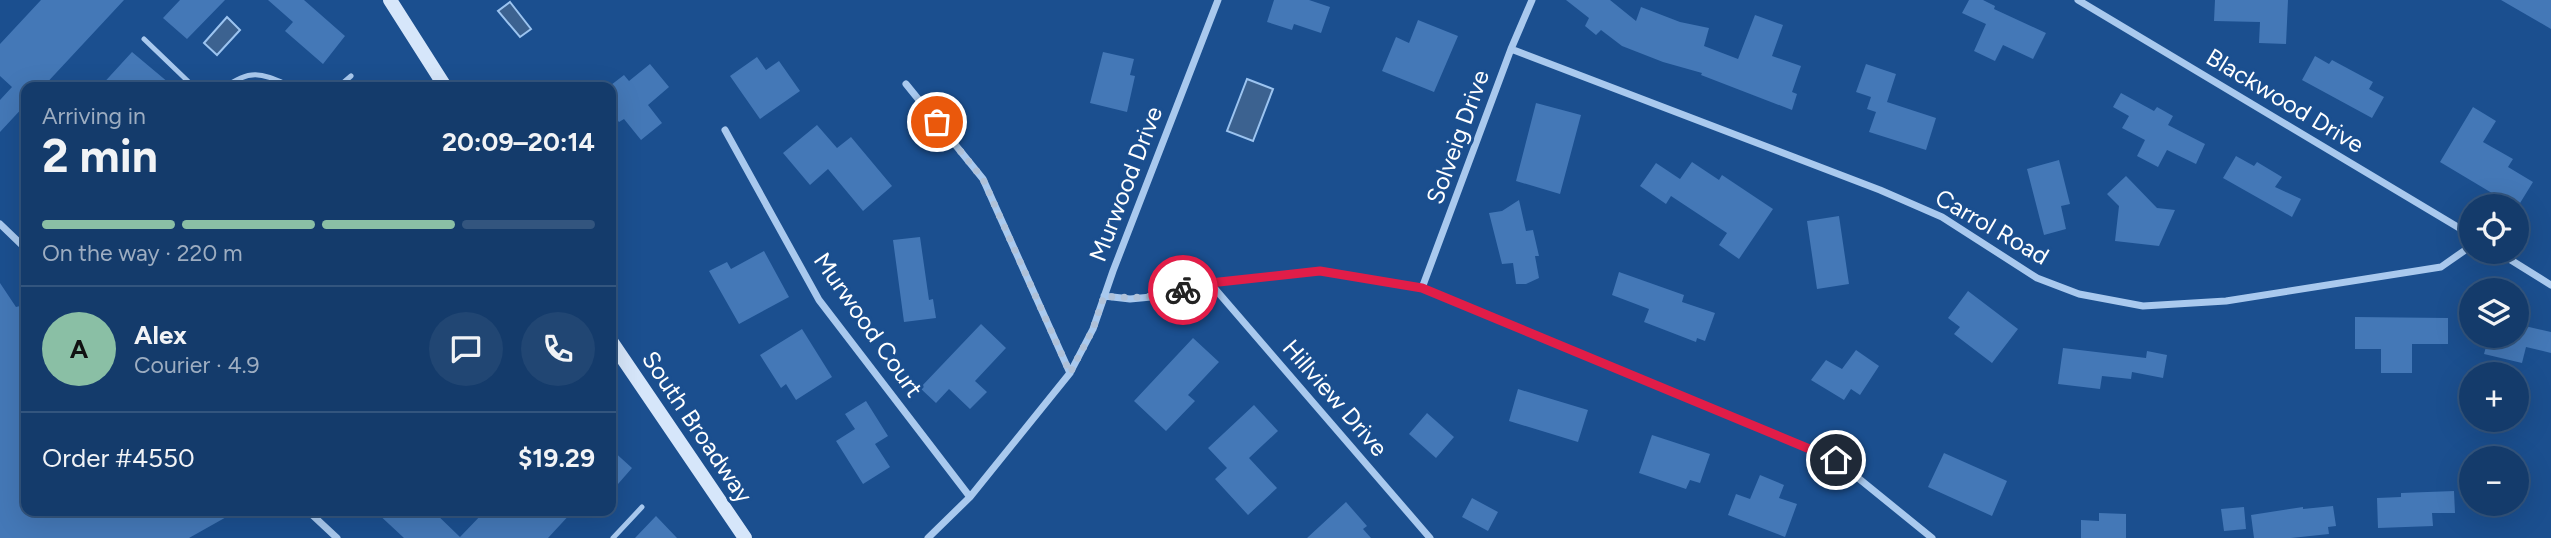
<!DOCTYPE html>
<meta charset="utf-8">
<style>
:root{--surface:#143b6b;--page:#214673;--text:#f1f3f6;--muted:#9dadc1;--line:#33557e;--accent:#8abfa5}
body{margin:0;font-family:Figtree,sans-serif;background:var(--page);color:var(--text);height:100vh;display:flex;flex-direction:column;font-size:26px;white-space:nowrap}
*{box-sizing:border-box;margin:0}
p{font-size:23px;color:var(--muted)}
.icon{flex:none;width:38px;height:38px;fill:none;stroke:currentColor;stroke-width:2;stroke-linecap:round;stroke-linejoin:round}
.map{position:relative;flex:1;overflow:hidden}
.details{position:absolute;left:21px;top:82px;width:595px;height:434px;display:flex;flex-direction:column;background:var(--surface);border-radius:14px;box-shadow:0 7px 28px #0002,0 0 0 2px var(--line)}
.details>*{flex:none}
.fabs{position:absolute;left:2459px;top:194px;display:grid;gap:14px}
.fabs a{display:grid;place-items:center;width:70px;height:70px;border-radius:50%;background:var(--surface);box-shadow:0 7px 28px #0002,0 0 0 2px var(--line);font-size:35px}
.pin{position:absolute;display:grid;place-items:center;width:60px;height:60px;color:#fff;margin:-30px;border:4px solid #fff;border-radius:50%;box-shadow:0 2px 7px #0007}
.courier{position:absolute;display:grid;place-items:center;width:70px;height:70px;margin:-35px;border:5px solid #e11d48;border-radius:50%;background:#fff;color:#222;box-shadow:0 2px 9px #0007}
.head em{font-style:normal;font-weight:700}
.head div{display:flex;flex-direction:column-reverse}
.head{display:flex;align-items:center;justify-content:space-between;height:119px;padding:0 21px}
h1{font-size:46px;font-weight:700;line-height:52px}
.bar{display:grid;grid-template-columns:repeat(4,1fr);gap:10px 7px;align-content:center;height:84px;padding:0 21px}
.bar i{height:9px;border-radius:5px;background:var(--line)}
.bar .selected{background:var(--accent)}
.bar p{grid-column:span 4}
.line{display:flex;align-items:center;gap:18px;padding:0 21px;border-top:2px solid var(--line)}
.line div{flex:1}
.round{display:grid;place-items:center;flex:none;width:74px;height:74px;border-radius:37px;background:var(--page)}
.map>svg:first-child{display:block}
.water{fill:#3c6290;stroke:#9cc4f0;stroke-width:2}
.building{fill:#4478b7}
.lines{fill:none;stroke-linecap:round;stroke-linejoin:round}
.service{stroke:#a9c9ee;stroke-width:5}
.minor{stroke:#a9c9ee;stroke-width:7}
.secondary{stroke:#d6e6fa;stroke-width:14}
.done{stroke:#afc1d8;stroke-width:7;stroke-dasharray:0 12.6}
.route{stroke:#e11d48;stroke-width:9}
.labels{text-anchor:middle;stroke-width:6;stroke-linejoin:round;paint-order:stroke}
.street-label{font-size:24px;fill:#fff;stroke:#1b4f8f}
</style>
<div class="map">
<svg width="2551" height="538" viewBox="0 0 2551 538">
<rect width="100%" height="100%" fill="#1b4f8f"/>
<path class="water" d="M510 2 531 29 520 37 498 11Z
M227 17 240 30 217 55 204 43Z
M1247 79 1273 89 1253 141 1227 131Z"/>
<path class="building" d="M41 0H124L42 88H26V104L0 132V100L12 87 0 76V44Z
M180 0H225L187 39 163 18Z
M268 0H304L345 36 323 64 285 31 293 22Z
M1274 0H1309L1330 7 1321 33 1294 24 1292 30 1267 22Z
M1566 0H1610L1636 21 1641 7 1680 22 1709 28 1704 46 1738 59 1755 15 1783 25 1772 56 1801 66 1792 92 1797 94 1792 110 1701 75 1702 73 1663 62 1622 46 1601 30 1596 35 1585 26 1589 18Z
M1969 0H1983L1995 6 1994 9 2046 33 2033 59 2003 45 1995 61 1974 51 1986 24 1962 13Z
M2215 0H2288L2286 44 2259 43 2260 22 2214 21Z
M2501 0H2551V29Z
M1418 20 1458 36 1434 92 1382 71 1396 37 1409 43Z
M132 52 175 88H99Z
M1103 52 1134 59 1130 75 1135 76 1127 112 1090 103Z
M2315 56 2329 64 2332 60 2373 82 2369 89 2384 97 2372 118 2302 80Z
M757 57 766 70 779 61 800 91 760 119 730 76Z
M650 64 669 87 648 105 662 123 641 140 624 119 619 122 611 112V85L624 75 629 81Z
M1866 64 1896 74 1887 102 1936 118 1926 150 1869 132 1876 112 1867 109 1871 97 1856 92Z
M2121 93 2154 111 2157 107 2173 116 2168 125 2205 144 2196 164 2167 150 2158 167 2137 156 2145 140 2122 128 2129 116 2113 107Z
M1536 103 1581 115 1560 194 1516 181Z
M2473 107 2496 121 2483 142 2513 159 2508 167 2533 182 2517 208 2440 162Z
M817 125 837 148 851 137 892 186 863 211 828 169 810 185 783 153Z
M2236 156 2254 166 2257 162 2282 177 2275 187 2301 199 2292 217 2223 178Z
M2059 160 2070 204 2061 206 2066 229 2044 235 2027 169Z
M1692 162 1719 180 1722 175 1773 209 1739 259 1719 245 1727 233 1671 196 1666 204 1640 186 1656 163 1680 179Z
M2126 176 2157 208 2175 210 2159 246 2115 241 2119 206 2107 194Z
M1519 200 1526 231 1533 230 1539 256H1535L1539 278 1526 284H1516L1513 263 1502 264 1489 213 1502 211Z
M1839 216 1849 284 1817 289 1807 221Z
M920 237 929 300 933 299 936 318 904 322 893 240Z
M764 251 789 297 739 324 709 271 727 262 731 269Z
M1619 272 1684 295 1682 302 1715 313 1705 341 1697 338 1696 342 1644 322 1649 309 1612 295Z
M0 283 16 307 20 306 26 316V511H237L189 538H0Z
M1968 291 2018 329 1992 363 1954 334 1960 327 1948 318Z
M2355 317 2448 318V344H2412V373H2381V349H2355Z
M981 324 1006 348 975 381 987 392 970 409 949 389 936 403 920 388Z
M2516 324 2551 332V353L2526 347 2522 363 2484 354 2489 336H2516Z
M802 329 832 377 796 400 786 384 781 388 760 355Z
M1193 338 1219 362 1188 395 1195 401 1166 431 1134 401Z
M2063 348 2146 358 2147 351 2167 355 2163 378 2132 372 2131 379 2102 376 2100 389 2058 384Z
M1856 350 1879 366 1860 395 1851 389 1844 400 1811 380 1826 360 1842 369Z
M1518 389 1588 410 1578 442 1509 421Z
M866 401 888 436 875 444 890 467 863 484 836 441 855 429 845 414Z
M1254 405 1278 431 1249 458 1277 488 1248 515 1215 479 1227 468 1208 448Z
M1427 413 1454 437 1436 458 1409 434Z
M1652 435 1710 454 1700 483 1690 480 1686 489 1639 473Z
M611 449 632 468 611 492Z
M1944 453 2007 481 1992 516 1928 487Z
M1760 475 1784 485 1779 498 1797 504 1785 537 1728 515 1736 494 1750 499Z
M2454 491 2455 513H2432L2433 526 2378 528 2377 498 2401 497V493Z
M1472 498 1498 512 1488 531 1462 517Z
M1346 502 1367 526 1363 529 1371 538H1307Z
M2333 506 2336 526 2328 527 2329 534 2291 538H2254L2251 515 2303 507V509Z
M2244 507 2246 529 2224 531 2221 509Z
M375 511H433L460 537 485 511H573L548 538H404Z
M2099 513 2126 514V538H2081V520L2099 521Z
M656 516 677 538H635Z"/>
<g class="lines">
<path class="service" d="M144 39 195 88
M224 88C253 66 264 75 295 88
M337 88 351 76
M613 538 642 507"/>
<path class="minor" d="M2078 0 2471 235
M1511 49 1880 190 1942 217 2037 278 2079 294 2143 306 2226 301 2441 267 2471 246
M906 84 983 179 1070 373
M725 130 819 300 970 497
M0 224 26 249
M2498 252 2551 285
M1210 283 1430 538
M1422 288 1511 49 1532 0
M1104 296 1130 299 1162 296 1210 283 1320 271 1422 288 1836 460 1932 538
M308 511 337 538
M928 538 970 497 1070 373 1093 329 1113 271 1218 0"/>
<path class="secondary" d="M390 0 446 88
M611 341 745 538"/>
</g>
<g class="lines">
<path class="done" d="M937 122 983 179 1070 373 1093 329 1104 296C1132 299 1156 297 1183 290"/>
<path class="route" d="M1183 290 1210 283 1320 271 1422 288 1836 460"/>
</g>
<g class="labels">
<g class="street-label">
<text transform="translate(2285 101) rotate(31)" y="8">Blackwood Drive</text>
<text transform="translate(1458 137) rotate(-70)" y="8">Solveig Drive</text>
<text transform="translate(1126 184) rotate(-69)" y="8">Murwood Drive</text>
<text transform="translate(1992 227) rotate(30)" y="8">Carrol Road</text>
<text transform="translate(868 325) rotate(55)" y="8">Murwood Court</text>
<text transform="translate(1335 398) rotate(49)" y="8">Hillview Drive</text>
<text transform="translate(697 427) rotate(56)" y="8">South Broadway</text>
</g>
</g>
</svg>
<div class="fabs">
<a><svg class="icon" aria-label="locate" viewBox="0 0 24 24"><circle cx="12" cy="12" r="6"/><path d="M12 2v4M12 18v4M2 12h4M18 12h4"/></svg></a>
<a><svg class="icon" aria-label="layers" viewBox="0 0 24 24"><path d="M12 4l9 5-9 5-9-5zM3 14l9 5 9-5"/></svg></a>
<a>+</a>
<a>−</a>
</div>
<div class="pin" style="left:937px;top:122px;background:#ea580c"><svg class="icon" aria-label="bag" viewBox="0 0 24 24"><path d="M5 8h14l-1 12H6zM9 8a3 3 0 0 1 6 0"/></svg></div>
<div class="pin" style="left:1836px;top:460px;background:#1f2937"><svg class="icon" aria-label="home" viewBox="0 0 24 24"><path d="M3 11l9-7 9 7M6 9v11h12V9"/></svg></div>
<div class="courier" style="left:1183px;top:290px"><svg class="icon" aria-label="bike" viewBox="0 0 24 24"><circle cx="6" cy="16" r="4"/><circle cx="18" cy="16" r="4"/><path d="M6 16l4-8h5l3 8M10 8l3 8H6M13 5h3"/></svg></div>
<section class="details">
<div class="head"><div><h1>2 min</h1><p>Arriving in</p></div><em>20:09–20:14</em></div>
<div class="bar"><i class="selected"></i><i class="selected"></i><i class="selected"></i><i></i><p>On the way · 220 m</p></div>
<div class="line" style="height:126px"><b class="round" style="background:var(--accent);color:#111">A</b><div><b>Alex</b><p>Courier · 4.9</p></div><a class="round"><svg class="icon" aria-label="chat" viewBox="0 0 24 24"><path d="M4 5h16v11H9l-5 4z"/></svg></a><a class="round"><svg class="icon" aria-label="phone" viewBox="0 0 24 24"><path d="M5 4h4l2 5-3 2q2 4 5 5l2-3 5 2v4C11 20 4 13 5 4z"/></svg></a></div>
<div class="line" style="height:91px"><div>Order #4550</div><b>$19.29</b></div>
</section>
</div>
